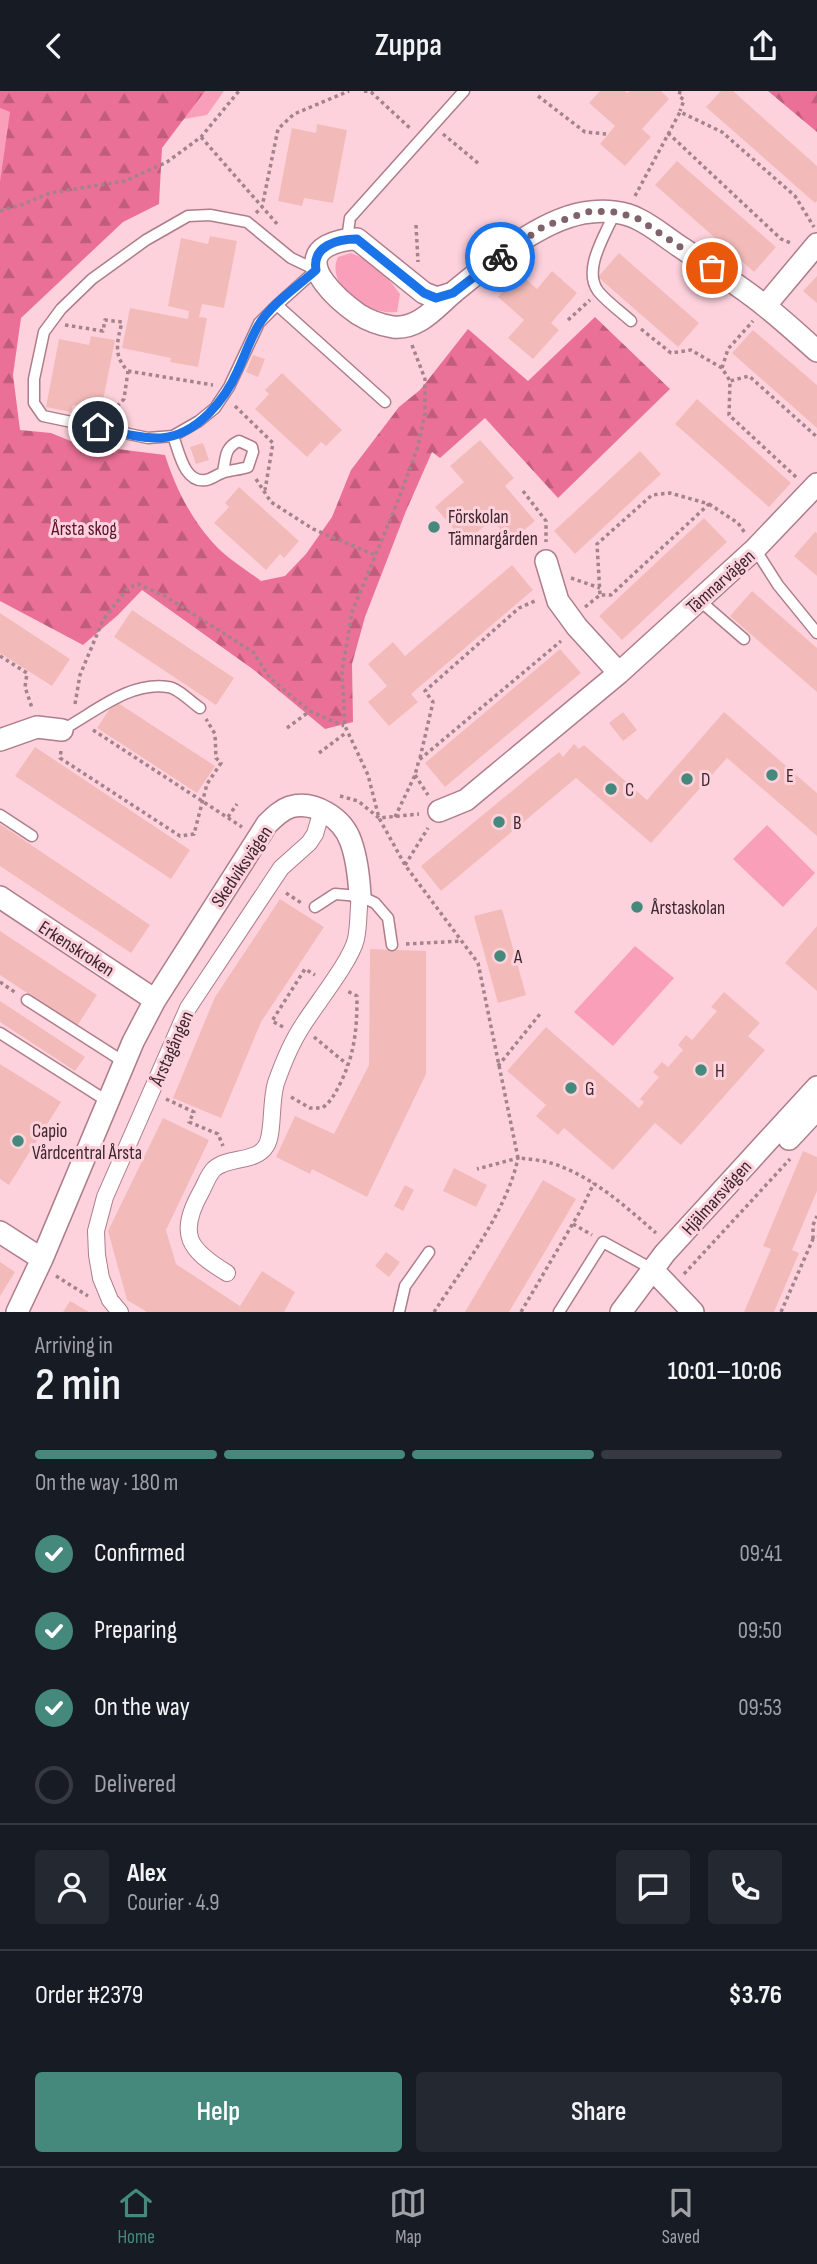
<!DOCTYPE html>
<meta charset="utf-8">
<style>
:root{--surface:#171b24;--page:#242831;--text:#f1f3f6;--muted:#9ea1a6;--line:#363941;--accent:#45897d}
body{margin:0;font-family:"Sofia Sans Condensed",sans-serif;background:var(--page);color:var(--text);height:100vh;display:flex;flex-direction:column;font-size:26px;white-space:nowrap}
*{box-sizing:border-box;margin:0}
p{font-size:23px;color:var(--muted)}
.icon{flex:none;width:38px;height:38px;fill:none;stroke:currentColor;stroke-width:2;stroke-linecap:round;stroke-linejoin:round}
.map{position:relative;height:1221px;overflow:hidden}
.sheet{display:flex;flex-direction:column;background:var(--surface);flex:1}
.sheet>*{flex:none}
.pin{position:absolute;display:grid;place-items:center;width:60px;height:60px;color:#fff;margin:-30px;border:4px solid #fff;border-radius:50%;box-shadow:0 2px 7px #0007}
.courier{position:absolute;display:grid;place-items:center;width:70px;height:70px;margin:-35px;border:5px solid #1a73e8;border-radius:50%;background:#fff;color:#222;box-shadow:0 2px 9px #0007}
.head em{font-style:normal;font-weight:600}
.head div{display:flex;flex-direction:column-reverse}
.head{display:flex;align-items:center;justify-content:space-between;height:119px;padding:0 35px}
h1{font-size:46px;font-weight:600;line-height:52px}
.bar{display:grid;grid-template-columns:repeat(4,1fr);gap:10px 7px;align-content:center;height:84px;padding:0 35px}
.bar i{height:9px;border-radius:5px;background:var(--line)}
.bar .selected{background:var(--accent)}
.bar p{grid-column:span 4}
.line{display:flex;align-items:center;gap:18px;padding:0 35px;border-top:2px solid var(--line)}
.line div{flex:1}
.round{display:grid;place-items:center;flex:none;width:74px;height:74px;border-radius:7px;background:var(--page)}
ol{padding:0 35px;list-style:none}
li{display:flex;align-items:center;gap:21px;height:77px}
li p{margin-inline-start:auto}
li .icon{padding:7px;border-radius:50%;background:var(--accent);color:#fff;stroke-width:4}
li:last-child{color:var(--muted)}
li i{width:38px;height:38px;border:4px solid var(--line);border-radius:50%}
.primary-button{display:flex;gap:14px;margin-top:auto;padding:14px 35px}
.primary-button a{flex:1;height:80px;border-radius:7px;background:var(--accent);color:#fff;font-size:28px;font-weight:600;line-height:80px;text-align:center}
.primary-button a+a{background:var(--page);color:var(--text)}
header{display:flex;justify-content:space-between;align-items:center;height:91px;padding:0 35px;background:var(--surface);font-size:32px;font-weight:600}
.tabs{display:flex;justify-content:space-around;align-items:center;height:98px;border-top:2px solid var(--line);background:var(--surface);font-size:19px;color:var(--muted)}
.tabs a{display:grid;justify-items:center;gap:4px}
.tabs .selected{color:var(--accent)}
.map>svg:first-child{display:block}
.green{fill:#fa9fb9}
.forest{fill:url(#forest-firs)}
.building{fill:#f2bbb9}
.lines{fill:none;stroke-linecap:round;stroke-linejoin:round}
.service-casing{stroke:#ae7d8a;stroke-width:13}
.pedestrian-casing{stroke:#ae7d8a;stroke-width:18}
.minor-casing{stroke:#ae7d8a;stroke-width:24}
.path{stroke:#a4838b;stroke-width:3.5;stroke-dasharray:3.5 3.5;stroke-linecap:butt}
.service{stroke:#fff;stroke-width:10}
.pedestrian{stroke:#fff;stroke-width:16}
.minor{stroke:#fff;stroke-width:21}
.done{stroke:#7f636a;stroke-width:7;stroke-dasharray:0 12.6}
.route{stroke:#1a73e8;stroke-width:9}
.poi-dot{fill:#45897d;stroke:#fed2dd;stroke-width:2.5}
.labels{text-anchor:middle;stroke-width:6;stroke-linejoin:round;paint-order:stroke}
.poi-label{font-size:19px;fill:#3b272c;stroke:#fed2dd;text-anchor:start}
.park-label{font-size:19px;fill:#5d0f2f;stroke:#fed2dd}
.street-label{font-size:19px;fill:#3b272c;stroke:#fed2dd}
</style>
<header><svg class="icon" aria-label="back" viewBox="0 0 24 24"><path d="M15 5l-7 7 7 7"/></svg>Zuppa<svg class="icon" aria-label="share" viewBox="0 0 24 24"><path d="M12 15V3M7 8l5-5 5 5M5 13v7h14v-7"/></svg></header>
<div class="map">
<svg width="817" height="1221" viewBox="0 0 817 1221">
<defs>
<pattern id="forest-firs" width="22" height="20" patternUnits="userSpaceOnUse" patternTransform="scale(1.75)"><rect width="22" height="20" fill="#eb7098"/><path d="M5 1l3.5 6h-7zM16 11l3.5 6h-7z" fill="#c05c7c"/></pattern>
</defs>
<rect width="100%" height="100%" fill="#fed2dd"/>
<path class="green" d="M133 0H224L207 24 173 30Z
M0 17 11 21 2 91H0Z
M351 162C371 170 387 185 400 203L397 221C371 225 324 196 338 166Z
M767 734 815 782 783 816 733 768Z
M635 855 674 887 613 955 574 921Z"/>
<path class="forest" d="M0 0H205L162 57 159 113 123 131 21 227 13 284 20 339 51 342 78 353 165 364C176 399 194 434 221 460 233 471 248 480 261 490L285 485 306 463 332 426 351 379 399 316 420 299 468 238 528 290 595 226 670 298 558 407 485 327 440 367 432 361 406 420 365 526 352 573 353 631 325 638 254 579 142 499 118 524 83 554 0 510V91L10 21 0 17Z
M768 0H817V41Z"/>
<path class="building" d="M600 0H625L627 2 630 0H661L669 8 642 38 651 46 625 75 600 53 615 35 589 12Z
M721 0H733L817 75V110L815 112 706 16Z
M317 33 347 39 333 112 304 107 302 115 278 110 292 37 316 42Z
M677 70 776 156 754 181 655 94Z
M210 145 237 150 224 217 202 213 199 226 207 227 198 276 170 271 171 267 122 257 130 217 188 228 189 220 168 215 181 147 208 153Z
M619 162 699 232 678 256 598 186Z
M552 180 577 202 551 232 559 239 533 268 508 247 524 229 498 206 519 182 537 198Z
M817 185V212L803 200Z
M753 239 817 294V337L732 262Z
M91 245 115 249 101 320 73 314 71 321 46 316 59 248 89 254Z
M253 264 265 268 258 286 246 281Z
M282 282 342 339 326 355 321 351 307 366 255 318 269 303 265 299Z
M697 308 791 392 769 416 675 333Z
M480 349 514 387 505 395 535 430 511 450 492 429 465 451 435 416 464 391 450 375Z
M203 352 209 369 196 373 190 356Z
M640 360 661 383 575 463 554 440Z
M239 396 299 450 284 467 280 463 266 479 214 432 229 416 225 412Z
M704 427 727 451 622 549 599 525Z
M815 441 817 442V485L794 465Z
M512 474 533 499 411 603 418 611 389 635 368 611 387 595 368 573 393 551 405 565Z
M752 500 817 557V601L730 525Z
M132 519 234 587 216 614 114 546Z
M0 522 70 568 52 595 0 562Z
M560 558 581 582 445 696 425 672Z
M115 610 215 675 197 702 97 637Z
M623 621 637 639 623 650 609 632Z
M724 621 817 702V745L727 667 651 752 576 687 441 800 421 775 559 661 563 666 574 653 579 658 584 654 647 709Z
M35 656 190 759 171 788 15 685Z
M0 733 150 834 131 862 0 775Z
M280 808 324 836 261 931 221 1027 173 1007 215 906Z
M502 818 526 904 498 912 474 825Z
M817 835V900L785 872Z
M0 840 97 904 77 935 0 884Z
M370 858 426 860V983L367 1106 312 1078 310 1083 276 1066 295 1025 334 1043 369 974Z
M724 901 760 932 748 945 765 959 681 1054 655 1032 613 1079 564 1037 558 1044 536 1025 546 1014 507 980 546 936 639 1017 644 1011 640 1008 659 986 653 981 662 971 668 976 683 959 678 954 686 944 692 949 717 920 711 916Z
M0 910 85 966 75 980 0 931Z
M0 973 61 1011 9 1094 0 1088Z
M163 1027 209 1049 166 1139 176 1173 240 1215 262 1180 295 1201 284 1221H147L127 1209 108 1140Z
M803 1060 817 1066V1100L792 1159 799 1162 774 1221H744L771 1158 763 1155Z
M454 1077 487 1094 476 1116 443 1100Z
M543 1089 576 1108 546 1159 509 1221H465Z
M405 1094 414 1099 403 1120 394 1115Z
M386 1161 400 1171 389 1186 375 1175Z
M0 1171 15 1181 0 1205Z
M70 1210 89 1221H63Z"/>
<g class="lines">
<defs>
<path id="service" d="M615 121C606 143 582 178 598 200 607 211 621 221 631 230
M210 124 247 131 291 167 316 179 277 214 259 232 229 296 215 317 199 330 173 345 148 347 43 325 34 312V288L44 241 61 218 92 188 146 149 188 125Z
M347 148 350 127 464 0
M277 214 385 311
M173 345C179 360 184 393 206 389 212 388 216 384 222 382 230 379 239 379 248 376L253 361 252 356 239 350C224 357 226 367 223 381
M755 458 778 494 817 542
M699 509 744 548
M62 639C94 622 129 590 168 596 178 597 191 611 200 617
M0 724 32 745
M315 816 335 803 360 805 375 812 388 827 392 854
M27 909 124 971
M0 942 107 1010
M399 1221 405 1195 429 1161
M559 1221 603 1151 652 1178"/>
<path id="pedestrian" d="M227 1182C189 1159 177 1144 201 1101 205 1094 208 1084 214 1078 228 1065 256 1072 266 1055 274 1043 270 1011 276 992 283 972 291 952 303 934 316 913 351 870 356 848 359 834 358 819 360 805
M120 1221 110 1209 101 1187 97 1164 96 1140 105 1106 188 917 281 777 309 752 315 743 322 719"/>
<path id="minor" d="M453 202 437 207 424 202 357 148C345 148 337 150 327 155 295 173 341 211 358 223 369 230 381 234 393 236 419 239 437 215 455 200 491 171 544 125 591 121 606 119 625 121 638 128 653 135 668 148 682 157 710 176 739 194 765 215 783 229 800 245 817 260
M765 215 817 153
M546 470 558 510 577 536 619 582
M0 649 37 636 62 639
M439 720 466 709 619 582 755 458 817 393
M0 806 155 909
M789 1048 817 1018
M0 1141 42 1168
M652 1178 693 1221
M17 1221 42 1168 133 951 155 909 267 733C274 726 281 719 290 716 314 709 343 727 351 751 357 768 359 787 360 805
M621 1221 665 1162 817 996"/>
</defs>
<use href="#service" class="service-casing"/>
<use href="#pedestrian" class="pedestrian-casing"/>
<use href="#minor" class="minor-casing"/>
<path class="path" d="M364 0 371 1 412 39
M680 0 679 5 684 9 680 20
M538 5 585 41 606 43
M668 42 781 148 791 152
M443 43 479 73
M201 46 278 134
M635 105 680 21 722 41 795 105 814 136
M0 120 21 114 50 102 125 90 167 71 201 46 239 0
M256 122 262 116 278 38 294 23 349 0
M416 134 418 171
M568 229 590 209
M65 234 103 240 105 229 122 231C117 251 113 265 128 280L124 308 109 324
M641 238 671 262 691 259 722 277 730 290
M412 254 425 288V323L417 358 399 407 352 521 342 581 345 635 368 684 379 727 405 774 478 872 518 1067C529 1068 541 1069 551 1072 592 1085 624 1114 656 1142
M722 277 728 258 753 230
M128 280 213 294
M235 315 273 352 265 399
M796 386 729 324 730 290 749 285 817 346
M256 388 271 411 313 438 375 464
M523 400 546 430V451
M709 413 738 432 745 442
M571 487 600 497
M585 516 600 504H611L709 413 670 402 652 404 597 453 600 504
M0 565 27 582 25 596 32 617
M75 613 80 584 103 529 128 497 138 493 165 505 253 561 270 587 290 604 310 620 344 635
M287 637 310 620
M93 639 242 736
M61 660 60 667 180 745 194 743 207 693 221 672 216 667 215 643 206 628
M319 662 347 641
M420 667 433 611 425 600 519 517 537 509
M415 684 428 704
M340 705 358 710 379 727 419 723
M228 726 237 713
M395 726 415 684 419 669 561 550
M405 774 428 737
M286 802 303 813
M406 853 462 850
M0 891 16 902
M283 936 272 930 305 878 315 884
M314 946 348 974
M498 975 540 923
M291 1006 310 1017H322C332 1010 335 1002 341 991 355 961 357 938 357 905L347 900
M166 1008 194 1021 189 1031 218 1043 223 1055
M573 1133 592 1144
M813 1148V1134L817 1125
M684 1183 790 1068
M56 1185 88 1205
M434 1221C464 1175 507 1120 518 1067L477 1078
M521 1221 582 1117 594 1092
M781 1221 813 1148 817 1146"/>
<use href="#service" class="service"/>
<use href="#pedestrian" class="pedestrian"/>
<use href="#minor" class="minor"/>
</g>
<g class="lines">
<path class="done" d="M500 166 544 135 591 120 615 121 637 127 712 177"/>
<path class="route" d="M98 336C118 341 140 348 161 347 197 344 225 309 238 279 245 264 250 249 258 235 271 213 297 196 316 179 312 155 337 148 357 148L424 202 436 207 453 202 500 166"/>
</g>
<g class="poi-dot">
<circle cx="434" cy="436" r="7"/>
<circle cx="772" cy="684" r="7"/>
<circle cx="687" cy="688" r="7"/>
<circle cx="611" cy="698" r="7"/>
<circle cx="499" cy="731" r="7"/>
<circle cx="637" cy="816" r="7"/>
<circle cx="500" cy="865" r="7"/>
<circle cx="701" cy="979" r="7"/>
<circle cx="571" cy="997" r="7"/>
<circle cx="18" cy="1050" r="7"/>
</g>
<g class="labels">
<g class="poi-label">
<text x="448" y="432">Förskolan<tspan x="448" dy="22">Tämnargården</tspan></text>
<text x="786" y="691">E</text>
<text x="701" y="695">D</text>
<text x="625" y="705">C</text>
<text x="513" y="738">B</text>
<text x="651" y="823">Årstaskolan</text>
<text x="514" y="872">A</text>
<text x="715" y="986">H</text>
<text x="585" y="1004">G</text>
<text x="32" y="1046">Capio<tspan x="32" dy="22">Vårdcentral Årsta</tspan></text>
</g>
<g class="park-label">
<text x="84" y="444">Årsta skog</text>
</g>
<g class="street-label">
<text transform="translate(720 490) rotate(-42)" y="7">Tämnarvägen</text>
<text transform="translate(241 775) rotate(-56)" y="7">Skedviksvägen</text>
<text transform="translate(77 857) rotate(33)" y="7">Erkenskroken</text>
<text transform="translate(171 957) rotate(-66)" y="7">Årstagången</text>
<text transform="translate(716 1106) rotate(-48)" y="7">Hjälmarsvägen</text>
</g>
</g>
</svg>
<div class="pin" style="left:712px;top:177px;background:#ea580c"><svg class="icon" aria-label="bag" viewBox="0 0 24 24"><path d="M5 8h14l-1 12H6zM9 8a3 3 0 0 1 6 0"/></svg></div>
<div class="pin" style="left:98px;top:336px;background:#1f2937"><svg class="icon" aria-label="home" viewBox="0 0 24 24"><path d="M3 11l9-7 9 7M6 9v11h12V9"/></svg></div>
<div class="courier" style="left:500px;top:166px"><svg class="icon" aria-label="bike" viewBox="0 0 24 24"><circle cx="6" cy="16" r="4"/><circle cx="18" cy="16" r="4"/><path d="M6 16l4-8h5l3 8M10 8l3 8H6M13 5h3"/></svg></div>
</div>
<section class="sheet">
<div class="head"><div><h1>2 min</h1><p>Arriving in</p></div><em>10:01–10:06</em></div>
<div class="bar"><i class="selected"></i><i class="selected"></i><i class="selected"></i><i></i><p>On the way · 180 m</p></div>
<ol>
<li><svg class="icon" aria-label="check" viewBox="0 0 24 24"><path d="M5 12l5 5 9-10"/></svg>Confirmed<p>09:41</p></li>
<li><svg class="icon" aria-label="check" viewBox="0 0 24 24"><path d="M5 12l5 5 9-10"/></svg>Preparing<p>09:50</p></li>
<li><svg class="icon" aria-label="check" viewBox="0 0 24 24"><path d="M5 12l5 5 9-10"/></svg>On the way<p>09:53</p></li>
<li><i></i>Delivered</li>
</ol>
<div class="line" style="height:126px"><a class="round"><svg class="icon" aria-label="person" viewBox="0 0 24 24"><circle cx="12" cy="8" r="4"/><path d="M4 21q1-7 8-7t8 7"/></svg></a><div><b>Alex</b><p>Courier · 4.9</p></div><a class="round"><svg class="icon" aria-label="chat" viewBox="0 0 24 24"><path d="M4 5h16v11H9l-5 4z"/></svg></a><a class="round"><svg class="icon" aria-label="phone" viewBox="0 0 24 24"><path d="M5 4h4l2 5-3 2q2 4 5 5l2-3 5 2v4C11 20 4 13 5 4z"/></svg></a></div>
<div class="line" style="height:91px"><div>Order #2379</div><b>$3.76</b></div>
<div class="primary-button"><a>Help</a><a>Share</a></div>
</section>
<nav class="tabs">
<a class="selected"><svg class="icon" aria-label="home" viewBox="0 0 24 24"><path d="M3 11l9-7 9 7M6 9v11h12V9"/></svg>Home</a>
<a><svg class="icon" aria-label="map" viewBox="0 0 24 24"><path d="M3 6l6-2 6 2 6-2v14l-6 2-6-2-6 2zM9 4v14M15 6v14"/></svg>Map</a>
<a><svg class="icon" aria-label="saved" viewBox="0 0 24 24"><path d="M7 4h10v16l-5-4-5 4z"/></svg>Saved</a>
</nav>
